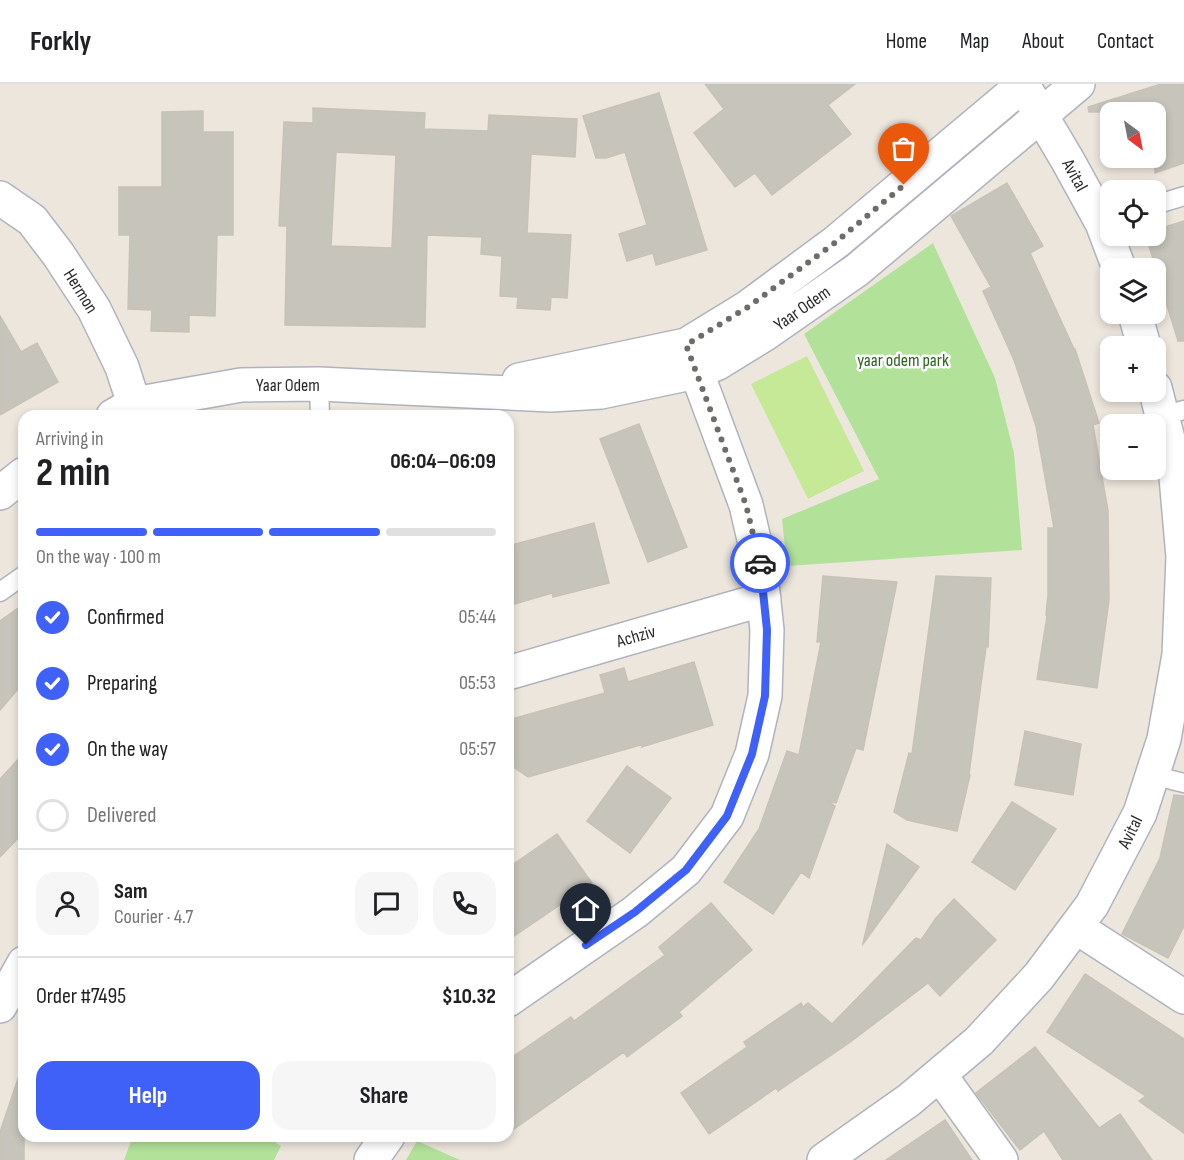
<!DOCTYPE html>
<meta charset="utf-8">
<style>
:root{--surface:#fff;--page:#f6f6f6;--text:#202124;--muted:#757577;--line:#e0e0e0;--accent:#3f61f7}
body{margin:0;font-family:"Sofia Sans Condensed",sans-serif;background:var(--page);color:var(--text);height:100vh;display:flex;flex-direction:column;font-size:22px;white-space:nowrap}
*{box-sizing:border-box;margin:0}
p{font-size:20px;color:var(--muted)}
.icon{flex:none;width:33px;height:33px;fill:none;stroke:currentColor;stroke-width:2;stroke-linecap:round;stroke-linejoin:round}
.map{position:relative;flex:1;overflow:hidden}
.panel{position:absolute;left:18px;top:326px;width:496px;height:732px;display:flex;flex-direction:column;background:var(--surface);border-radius:18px;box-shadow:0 3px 9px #0003}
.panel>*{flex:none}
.needle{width:39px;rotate:148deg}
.fabs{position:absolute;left:1100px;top:18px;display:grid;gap:12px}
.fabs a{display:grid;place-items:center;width:66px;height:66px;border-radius:12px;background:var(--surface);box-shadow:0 3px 9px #0003;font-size:30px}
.pin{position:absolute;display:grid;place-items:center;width:51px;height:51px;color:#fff;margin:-62px -26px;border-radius:50% 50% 50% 0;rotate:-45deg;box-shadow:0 0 6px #0007}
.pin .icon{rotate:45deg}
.courier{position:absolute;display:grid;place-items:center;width:60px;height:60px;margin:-30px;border:4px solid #3f61f7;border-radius:50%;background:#fff;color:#222;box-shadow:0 2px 8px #0007}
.overview em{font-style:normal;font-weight:700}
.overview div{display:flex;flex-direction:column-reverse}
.overview{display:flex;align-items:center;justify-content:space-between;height:102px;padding:0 18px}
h1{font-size:39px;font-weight:700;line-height:45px}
.bar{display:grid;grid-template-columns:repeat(4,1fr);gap:9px 6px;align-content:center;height:72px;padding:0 18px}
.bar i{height:8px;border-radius:4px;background:var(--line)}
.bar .selected{background:var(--accent)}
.bar p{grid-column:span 4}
.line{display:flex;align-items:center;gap:15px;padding:0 18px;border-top:2px solid var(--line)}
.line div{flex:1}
.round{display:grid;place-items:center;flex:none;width:63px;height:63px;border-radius:18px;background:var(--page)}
ol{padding:0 18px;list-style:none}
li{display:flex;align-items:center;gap:18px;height:66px}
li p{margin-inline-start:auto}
li .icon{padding:6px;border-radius:50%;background:var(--accent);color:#fff;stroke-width:4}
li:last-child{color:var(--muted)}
li i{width:33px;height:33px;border:3px solid var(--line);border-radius:50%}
.cta{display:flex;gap:12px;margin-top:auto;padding:12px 18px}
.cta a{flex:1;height:69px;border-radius:18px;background:var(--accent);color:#fff;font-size:24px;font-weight:700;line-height:69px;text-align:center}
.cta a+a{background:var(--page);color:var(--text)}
header{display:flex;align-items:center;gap:36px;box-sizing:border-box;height:84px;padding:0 30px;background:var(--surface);border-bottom:2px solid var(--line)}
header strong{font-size:28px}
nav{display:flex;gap:33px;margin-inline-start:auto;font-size:21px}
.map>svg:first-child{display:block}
.green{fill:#b2e29a}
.pitch{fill:#c5e996}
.building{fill:#c7c4bb;stroke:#c8c2b6;stroke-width:1.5;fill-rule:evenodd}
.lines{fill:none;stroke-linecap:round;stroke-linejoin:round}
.service-casing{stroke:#b0b3be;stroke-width:21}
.minor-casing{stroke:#b0b3be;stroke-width:36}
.tertiary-casing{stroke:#b0b3be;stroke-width:36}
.service{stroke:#fff;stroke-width:18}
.minor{stroke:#fff;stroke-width:33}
.tertiary{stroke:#fff;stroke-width:33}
.done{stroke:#6e6c69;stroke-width:6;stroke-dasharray:0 10.8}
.route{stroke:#3f61f7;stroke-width:8}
.labels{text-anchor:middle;stroke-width:5;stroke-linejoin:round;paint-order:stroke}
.street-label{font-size:18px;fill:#2a2a2a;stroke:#fff}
.park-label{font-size:18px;fill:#2b671b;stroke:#fff}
</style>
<header>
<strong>Forkly</strong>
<nav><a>Home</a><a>Map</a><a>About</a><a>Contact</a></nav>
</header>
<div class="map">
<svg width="1184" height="1076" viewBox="0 0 1184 1076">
<rect width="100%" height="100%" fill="#ece6dd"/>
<path class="green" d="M933 159 995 294 1014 369 1022 466 787 482 782 435 879 395 804 250Z
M133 1052H266L281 1062 274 1076H124Z
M417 1057 460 1076H406Z"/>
<path class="pitch" d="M807 272 864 387 808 415 751 300Z"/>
<path class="building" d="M705 0H855L828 21 851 50 772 111 755 89 735 103 694 49 724 25Z
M1161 0H1184V79L1155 89V28H1089L1088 23Z
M659 9 707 166 656 181 653 169 627 177 619 150 647 141 625 68 606 74H596L583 32Z
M313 24 425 29 424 45 488 47 489 31 577 35 575 73 531 70 527 149 571 151 567 214 551 213 550 226 517 224 518 213 500 212 502 172 481 170 482 153 427 151 425 243 285 241 287 142H279L284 38 313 39ZM336 68 396 71 392 164 331 162Z
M203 27V48H233V151H217L215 232 189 231V248L151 247 152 226 128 225 130 151H119V103H162V28Z
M1007 99 1043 162 1030 169 1074 265H1075L1099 339 1093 341 1108 427 1109 516 1097 604 1037 595 1047 532 1046 531 1048 511V444H1054L1036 342 1014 276 983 207 991 203 951 132Z
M1184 137V257H1178L1146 152H1155V146Z
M0 232 21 268 37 259 58 298 0 331Z
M639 340 687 463 648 478 600 355Z
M594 439 609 499 553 513 552 509 508 522V462Z
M823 492 897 498 863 666 856 664 836 719 827 717 835 722 809 794 801 788 773 830 724 798 759 745 787 667 799 671 821 558H817Z
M936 492 991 494 988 563H986L969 690 970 691 957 747 907 736 894 728 909 669 912 670Z
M24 520V598L0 626V537Z
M694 578 713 641 642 663 644 660 528 693 515 684 508 661V636L605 609 600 591 624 584 628 598Z
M1025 647 1081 660 1073 711 1015 701Z
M24 669V748L0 773V695Z
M627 682 671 714 630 769 587 737Z
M1174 711 1184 712V842L1168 874 1122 850 1160 774Z
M1012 718 1056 745 1015 806 972 778Z
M557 750 592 799 508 856V784Z
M887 760 919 783 863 860V859Z
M954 815 996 856 940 912 928 899 849 959 778 1007 776 1004 709 1050 681 1009 747 963 744 958 801 919 803 923 808 919 832 940 916 854 921 856 936 834Z
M711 819 752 866 679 928 682 932 627 973 624 968 508 1049V976L571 933 574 937 665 871 659 863Z
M1085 890 1184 955V1049L1139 1017 1146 1012 1047 948Z
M1035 963 1099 1044 1120 1030 1152 1076H1063L1044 1047 1020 1066 976 1009Z
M20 989 24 990V1076H0V1048Z
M945 1036 972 1076H886Z"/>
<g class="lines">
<defs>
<path id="service" d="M1155 121 1184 112
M319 300 320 332
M1162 332 1184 326
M0 508 24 491
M1152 691 1184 699"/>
<path id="minor" d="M1023 1 1068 77 1102 139 1119 184
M0 114 32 136 58 170 94 225 122 283 134 320
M1135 230 1144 262
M508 589 764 515
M1076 843 1184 913
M508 916 635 828 686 786 727 732 752 670 765 612 767 546 760 481 746 421 687 262
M0 922 24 879
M940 991 1001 1076
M371 1076 388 1052
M824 1076 909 1016 979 957 1039 892 1092 821 1140 729 1164 655 1179 571 1183 473 1175 382 1155 304"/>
<path id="tertiary" d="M519 296 686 261 748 223 836 158 1024 0
M113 332 134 320 241 301 319 300 551 311 601 308 696 288 718 279 765 250 857 186 1078 0
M0 409 24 390"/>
</defs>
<use href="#service" class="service-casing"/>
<use href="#minor" class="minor-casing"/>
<use href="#tertiary" class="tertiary-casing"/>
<use href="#service" class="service"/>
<use href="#minor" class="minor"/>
<use href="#tertiary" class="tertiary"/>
</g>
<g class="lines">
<path class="done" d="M760 479 746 421 686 261 748 223 836 158 904 101"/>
<path class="route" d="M586 861 635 828 686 786 727 732 752 670 765 612 767 546 760 479"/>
</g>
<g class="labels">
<g class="street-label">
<text transform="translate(1075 91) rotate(61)" y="6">Avital</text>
<text transform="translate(81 207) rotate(58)" y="6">Hermon</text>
<text transform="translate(802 224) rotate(-35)" y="6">Yaar Odem</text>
<text x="288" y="307">Yaar Odem</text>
<text transform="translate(636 552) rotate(-16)" y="6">Achziv</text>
<text transform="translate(1130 748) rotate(-64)" y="6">Avital</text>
</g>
<g class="park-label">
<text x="903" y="282">yaar odem park</text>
</g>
</g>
</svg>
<div class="fabs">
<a><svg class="needle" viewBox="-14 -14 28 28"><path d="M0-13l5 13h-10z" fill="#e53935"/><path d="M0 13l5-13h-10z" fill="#757577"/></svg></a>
<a><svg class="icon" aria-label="locate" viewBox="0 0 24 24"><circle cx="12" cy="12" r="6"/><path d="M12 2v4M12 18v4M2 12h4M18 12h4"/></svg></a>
<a><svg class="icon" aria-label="layers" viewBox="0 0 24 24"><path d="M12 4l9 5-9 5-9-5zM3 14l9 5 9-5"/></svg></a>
<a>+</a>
<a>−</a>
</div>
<div class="pin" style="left:904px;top:101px;background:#ea580c"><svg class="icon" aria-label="bag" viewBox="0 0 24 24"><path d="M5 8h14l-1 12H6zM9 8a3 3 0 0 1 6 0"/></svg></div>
<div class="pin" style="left:586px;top:861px;background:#1f2937"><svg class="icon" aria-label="home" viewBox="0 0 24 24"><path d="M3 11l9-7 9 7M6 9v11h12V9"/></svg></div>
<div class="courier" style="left:760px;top:479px"><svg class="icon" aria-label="car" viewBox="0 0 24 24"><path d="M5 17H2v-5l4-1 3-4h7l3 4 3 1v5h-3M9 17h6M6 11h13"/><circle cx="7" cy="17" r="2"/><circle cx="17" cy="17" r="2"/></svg></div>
<section class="panel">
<div class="overview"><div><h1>2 min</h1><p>Arriving in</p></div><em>06:04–06:09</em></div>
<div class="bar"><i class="selected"></i><i class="selected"></i><i class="selected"></i><i></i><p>On the way · 100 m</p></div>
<ol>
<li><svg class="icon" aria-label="check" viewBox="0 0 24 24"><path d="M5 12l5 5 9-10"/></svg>Confirmed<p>05:44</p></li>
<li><svg class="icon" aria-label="check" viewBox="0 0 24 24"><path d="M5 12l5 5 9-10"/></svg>Preparing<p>05:53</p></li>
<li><svg class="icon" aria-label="check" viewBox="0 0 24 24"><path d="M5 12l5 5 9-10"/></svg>On the way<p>05:57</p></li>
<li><i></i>Delivered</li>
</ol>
<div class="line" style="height:108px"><a class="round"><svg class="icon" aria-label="person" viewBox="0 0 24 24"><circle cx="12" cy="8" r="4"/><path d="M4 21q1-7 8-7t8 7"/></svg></a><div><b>Sam</b><p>Courier · 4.7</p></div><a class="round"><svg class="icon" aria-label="chat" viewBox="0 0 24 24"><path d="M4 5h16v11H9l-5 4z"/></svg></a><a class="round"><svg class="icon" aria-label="phone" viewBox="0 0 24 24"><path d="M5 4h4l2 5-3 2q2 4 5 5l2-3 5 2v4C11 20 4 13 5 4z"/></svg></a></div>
<div class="line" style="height:78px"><div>Order #7495</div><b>$10.32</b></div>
<div class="cta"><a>Help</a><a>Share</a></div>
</section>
</div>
